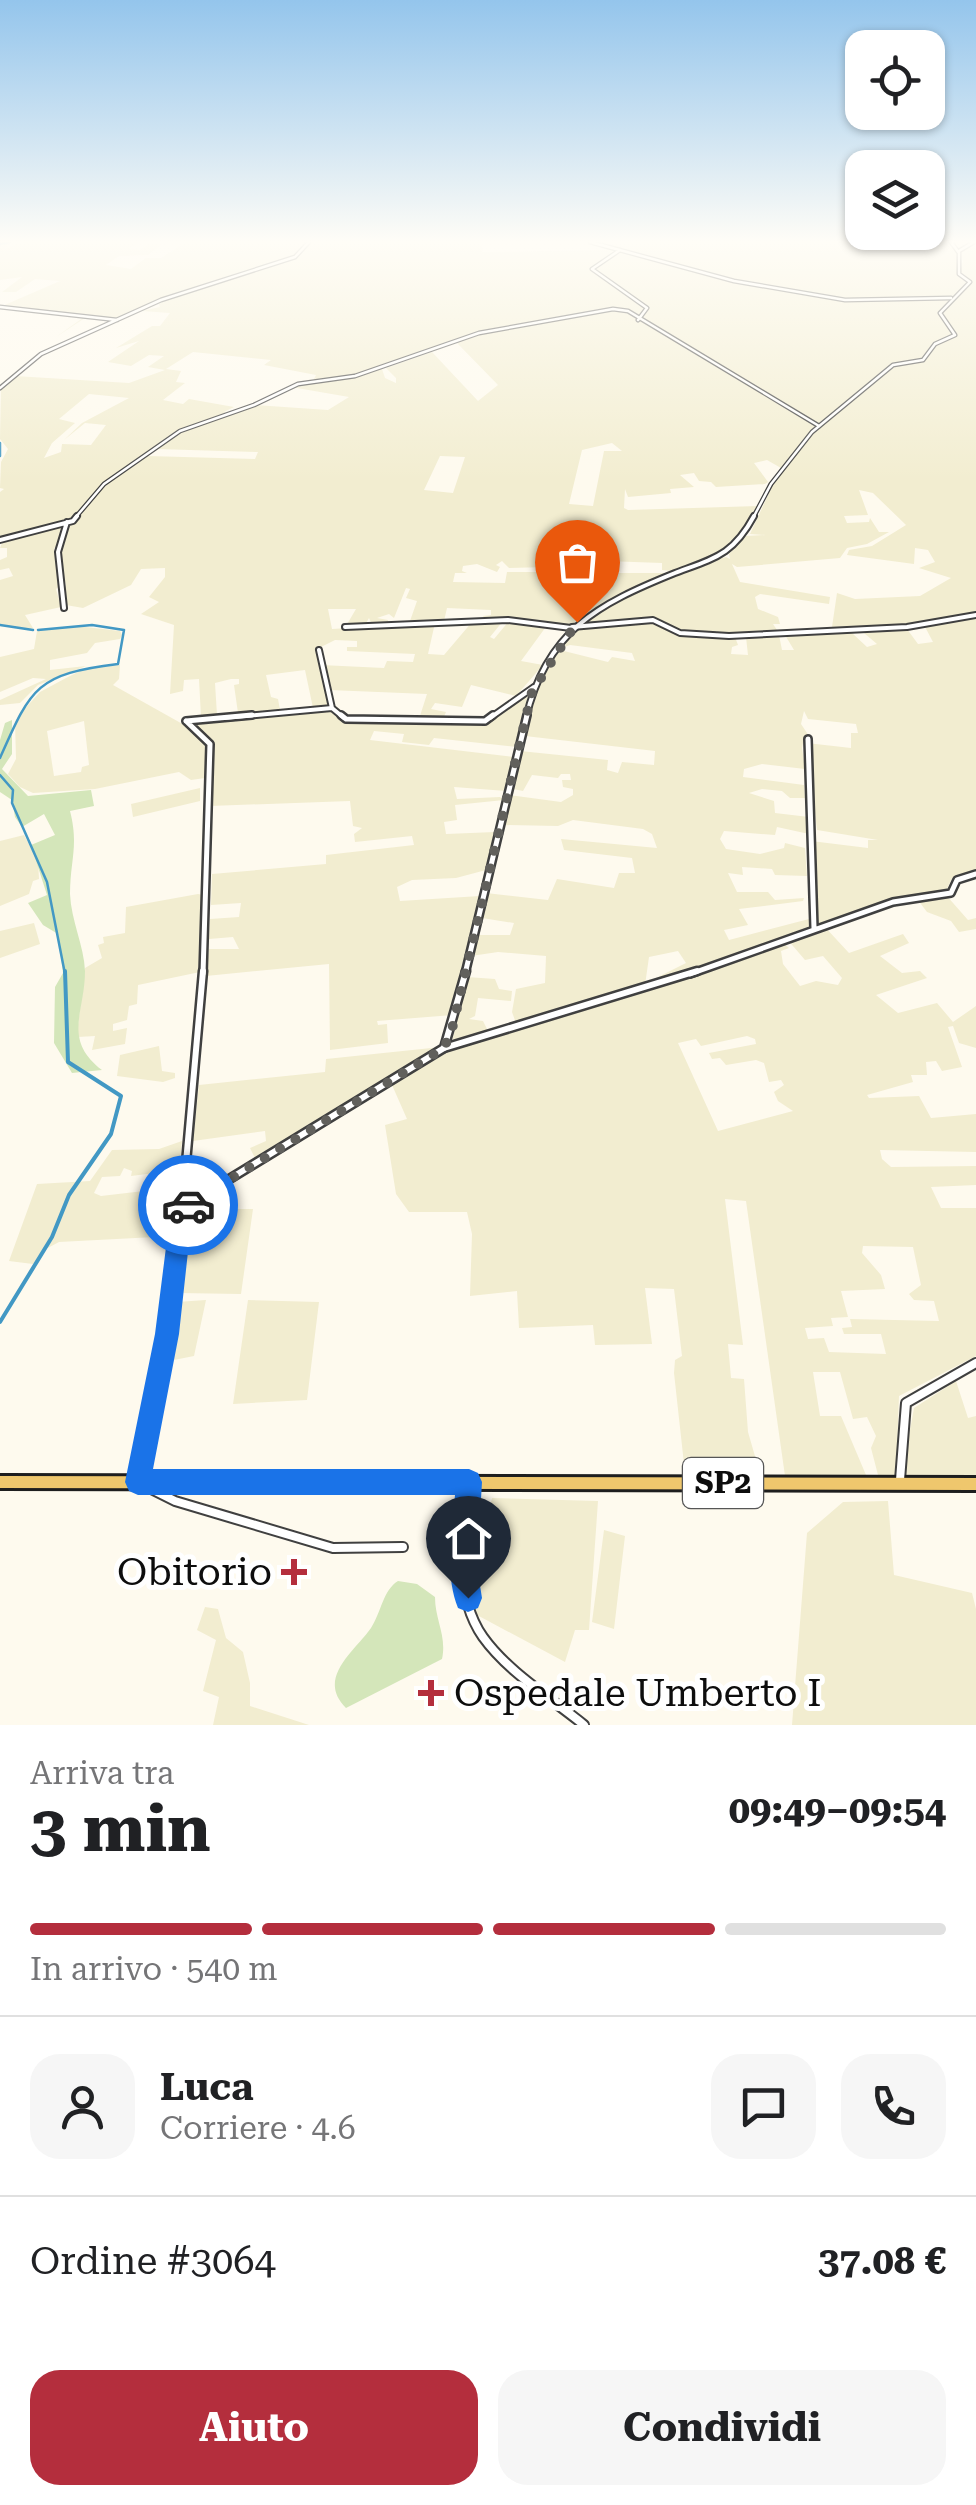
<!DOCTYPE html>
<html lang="it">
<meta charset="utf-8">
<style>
:root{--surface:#fff;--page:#f6f6f6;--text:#202124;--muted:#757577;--line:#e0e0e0;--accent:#b42e3d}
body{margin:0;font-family:"Roboto Serif",serif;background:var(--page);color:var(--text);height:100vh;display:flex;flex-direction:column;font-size:38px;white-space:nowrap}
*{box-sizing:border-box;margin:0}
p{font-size:32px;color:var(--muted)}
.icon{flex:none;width:55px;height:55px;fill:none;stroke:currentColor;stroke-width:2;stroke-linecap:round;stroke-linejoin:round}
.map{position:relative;height:1725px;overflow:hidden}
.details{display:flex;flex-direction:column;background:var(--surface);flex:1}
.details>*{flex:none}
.controls{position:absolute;left:845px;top:30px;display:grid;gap:20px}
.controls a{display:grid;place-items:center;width:100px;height:100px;border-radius:20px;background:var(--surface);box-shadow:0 2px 8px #0004;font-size:50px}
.pin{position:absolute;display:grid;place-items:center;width:85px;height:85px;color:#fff;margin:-102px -42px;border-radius:50% 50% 50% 0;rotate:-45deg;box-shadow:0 0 10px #0007}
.pin .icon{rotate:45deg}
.courier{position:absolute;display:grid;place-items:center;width:100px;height:100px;margin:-50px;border:8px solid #1a73e8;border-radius:50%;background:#fff;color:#222;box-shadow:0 2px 12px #0007}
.overview em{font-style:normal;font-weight:700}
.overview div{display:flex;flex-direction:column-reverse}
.overview{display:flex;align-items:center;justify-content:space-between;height:170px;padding:0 30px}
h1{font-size:65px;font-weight:700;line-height:75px}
.bar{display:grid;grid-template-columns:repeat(4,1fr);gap:15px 10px;align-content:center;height:120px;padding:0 30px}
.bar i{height:12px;border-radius:8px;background:var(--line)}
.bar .active{background:var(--accent)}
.bar p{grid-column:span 4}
.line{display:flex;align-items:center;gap:25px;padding:0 30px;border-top:2px solid var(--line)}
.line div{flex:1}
.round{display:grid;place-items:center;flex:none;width:105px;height:105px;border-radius:30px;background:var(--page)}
.primary-button{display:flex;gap:20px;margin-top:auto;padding:20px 30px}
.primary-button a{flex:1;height:115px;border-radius:30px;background:var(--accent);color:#fff;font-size:40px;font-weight:700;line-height:115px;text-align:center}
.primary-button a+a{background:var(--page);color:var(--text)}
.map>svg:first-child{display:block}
.farmland{fill:#f2edd0;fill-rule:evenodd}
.green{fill:#d4e6ba}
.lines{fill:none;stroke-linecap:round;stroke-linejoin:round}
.stream-far1{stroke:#4298c4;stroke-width:2.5}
.stream{stroke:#4298c4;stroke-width:4}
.minor-far4-casing{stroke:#404040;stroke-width:5}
.minor-far3-casing{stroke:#404040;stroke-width:8}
.minor-far2-casing{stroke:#404040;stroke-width:10}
.minor-far1-casing{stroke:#404040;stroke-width:11}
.minor-casing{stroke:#404040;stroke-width:12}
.tertiary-far4-casing{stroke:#404040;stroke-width:5}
.tertiary-far3-casing{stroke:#404040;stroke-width:8}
.tertiary-far2-casing{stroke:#404040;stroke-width:10}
.tertiary-far1-casing{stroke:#404040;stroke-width:11}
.tertiary-casing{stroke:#404040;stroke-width:12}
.primary-casing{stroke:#1e1e1e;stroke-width:18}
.minor-far4{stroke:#fff;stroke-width:2.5}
.minor-far3{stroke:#fff;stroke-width:4}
.minor-far2{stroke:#fff;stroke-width:5}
.minor-far1{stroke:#fff;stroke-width:6}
.minor{stroke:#fff;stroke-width:8}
.tertiary-far4{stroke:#fff;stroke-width:2.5}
.tertiary-far3{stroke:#fff;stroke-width:4}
.tertiary-far2{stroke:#fff;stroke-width:5}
.tertiary-far1{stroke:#fff;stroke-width:6}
.tertiary{stroke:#fff;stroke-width:8}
.primary{stroke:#efc76d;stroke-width:12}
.route{fill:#1a73e8}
.done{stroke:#61605c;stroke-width:10;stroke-dasharray:0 18}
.poi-dot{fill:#b42e3d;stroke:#fff;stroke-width:4}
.labels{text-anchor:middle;stroke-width:10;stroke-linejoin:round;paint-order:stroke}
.shield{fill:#fff;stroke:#565656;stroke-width:2.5}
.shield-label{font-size:30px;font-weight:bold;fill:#0d0d0d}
.near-poi-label{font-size:38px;fill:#0d0d0d;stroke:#fff;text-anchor:end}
</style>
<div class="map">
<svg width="976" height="1725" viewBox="0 0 976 1725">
<rect width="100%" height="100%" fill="#fefaee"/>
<path class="farmland" d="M0 242H11L4 249 24 242H138L129 249 140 250 150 243 161 245 148 255 119 256 106 265 131 269 146 258H161L186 242H481L483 252 616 250 595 242H948L957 251 959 276 963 261 960 251 965 248 952 242H976V614L937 623 976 616V874L952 878 946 891 889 901 814 926 811 841 868 848V840H878L817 830 807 743 851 748V733H858L856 724 808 719 804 711 801 724 809 736 804 738 802 748 805 769 762 764 744 769 743 777 804 785 805 798H790L782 791 762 789 749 793 774 801 775 813 809 817V834L777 827 775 835 724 831 720 839 726 849 760 854 784 848 785 843 805 848 807 876 775 875 772 869 742 867 743 875 728 873 737 892H768L775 900 804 898 803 901 739 909 748 925 724 930 729 940 809 919 810 928 659 982 656 978 686 963 678 951 649 957 645 985 517 1026 512 1012 516 989 545 983 546 956 498 952 471 956 477 935H510L514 923 482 918 486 893 548 900 557 879 614 888 619 873H635L632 858 564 850 561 839 657 848 652 834 643 829 573 820 558 826 503 825 509 795 561 802 573 795V789L563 787 562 780H571L570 774H561L558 778 532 775 523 791 513 789 520 751 608 760 607 770 618 773 622 762 654 765 655 751 525 736 532 693 560 650 608 662 612 657 635 661 632 653 570 645 561 648 573 629 653 621 674 632 704 637 675 631 658 619 587 625 582 620 690 566 726 557 730 559 729 554 746 536 766 535 750 534 776 478 811 434 896 363 818 424 743 381 817 425 781 468 767 460 754 463 768 482 765 484 716 487 711 482 699 481 694 473 680 475 694 487 670 489 671 493 628 497 625 489 624 508 628 510 758 506 737 543 721 556 672 571 662 570V563L606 561V570L615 573H666L569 626 485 619 483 616 491 615V610L447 608 444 621 435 623 428 654 444 655 472 622 503 621 490 637 494 639 509 621 548 624 521 661 543 665 516 696 471 685 462 707 435 703 431 709 446 712 443 719H419L427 694 329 690 331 706 313 708 305 670 266 675 271 697 278 699 280 710 238 713 234 685 239 684V679H231L215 683 217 715 201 717 199 679 184 680 183 691 170 694 174 625 141 614 159 602 149 597 165 577V568L141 569 131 585 83 608 66 605 62 597 66 585 60 561 68 526 115 475 65 524 59 546 54 548 62 584 56 589 61 607 25 615 33 628 28 630 0 624V580L13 576 9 568 0 570V560L7 557V548H0L4 538H0V492L4 489 0 488 1 462 8 449 0 439 1 388 15 376 129 383 165 370 148 367 164 356 149 355 131 366 108 362 139 341 116 348 152 326H160L170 313 142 311 160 307 159 304 172 297 119 320 88 316 56 337 84 317 0 307 60 281 35 279 16 292H2L22 277 0 280ZM465 338 457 343 498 385 478 401 432 352 386 368 396 378V383L385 378 382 369 364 373ZM193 352 271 360 264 365 316 375 313 381 291 387 349 397 328 410 255 405 229 414 224 412 234 407 189 399 183 404 163 400 185 383 176 382 181 371 166 369ZM89 394 129 398 82 423 64 440 85 423 106 425 91 445 62 444 61 452 44 458 52 443 75 423 59 419ZM178 431 157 449 258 452 255 459 148 456 137 462ZM612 443 622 451H604L593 506 569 504 582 450ZM440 456 465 457 453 493 424 490ZM859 490 873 493 906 525 872 546 849 550 847 555 914 564 915 548 928 550 935 562 919 568 951 578 920 596 855 599 837 593 832 627 924 625 933 642 918 644 907 629 864 633 877 644 867 647 852 633 785 635 794 650H782L779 635 746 637 748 655 731 654 732 647 738 645 735 637 779 633 773 624H780L778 617 758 609 755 597 760 594 829 604 830 597 740 582 732 564 737 567 840 558 847 548 867 544 889 532H879L870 518 869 522 847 523 844 516 868 515ZM502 561 509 568 547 567 554 572H507L505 583 453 582 455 573H467L462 571 463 566 477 564 497 572 500 567 496 565ZM406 588 410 589 406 598 417 601 410 621 417 624 332 629 328 609H356L346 626 365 625 369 618 372 625 388 623V620L377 618 389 614 394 618ZM335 640 357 641V647H347V651L415 654 413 662 387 661 384 668 321 665 317 649Z
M77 626 120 631 122 635 120 639 95 643 87 653 50 660V670L86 666 38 685 20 703 0 705V700L46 679 33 678 0 692V657L34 649 37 631Z
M120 665 119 679 113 685 195 731 206 742 205 778 191 780 179 772 95 789 33 793 20 787 8 774 16 759 15 722 19 715 40 692 66 678 84 669ZM84 721 89 765 82 767 81 772 54 776 47 731Z
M525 694 528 695 516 747 434 738 429 745 402 742 404 734 374 731 370 740 514 757 506 791 454 787 457 799 500 797 504 800 455 805 457 820 444 822 446 834 495 832 486 870 456 878 412 880 397 887 400 901 480 896 453 1015 377 1021 378 1025 387 1024 388 1043 330 1050 329 964 206 976 209 949H239L233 937 209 939 210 919 239 917 241 903 211 905 212 874 326 864V855L414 845 412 836 355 842 354 834 362 828 353 826 350 801 210 806 212 742 189 722 329 709 349 719 485 722 494 720Z
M200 788V801L133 817 131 804Z
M24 835 38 861 39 879 33 881 29 894 0 906V841Z
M198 894 203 895 200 972 138 985 137 1004 129 1006 127 1020 113 1024V1031L127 1028 125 1044 92 1050 95 1036 78 1037 77 1033 85 968 102 958 98 945 104 943 103 937 125 933 126 907Z
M946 895 968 920 976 918V929L959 932 951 921 927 912 918 900Z
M34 923 40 944 0 958V931Z
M824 926 849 953 903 934 909 943 880 956 902 973 920 971 927 978 876 995 898 1013 937 1003 953 1022 976 1006V1048L959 1043 953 1026 948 1027 962 1067 942 1071 936 1061 926 1062 927 1075H911L913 1082 867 1095 869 1098 919 1096 931 1118 976 1114V1152L880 1150 882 1159 891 1167 976 1166V1185L931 1187 941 1208H976V1356L899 1396 896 1477 878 1475 871 1448 876 1436 867 1417 853 1419 840 1372H813L820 1416H841L866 1475 785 1476 746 1201 725 1199 743 1345 728 1344 731 1378 744 1379 748 1432 761 1477 685 1473 674 1373 675 1360 682 1356 674 1289 645 1288 652 1344 595 1345 593 1325 519 1328 517 1291 470 1296 472 1234 467 1212H409L396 1194 385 1125 407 1119 392 1085 443 1053 781 941 789 948 781 951 783 964 800 986 816 981 838 985 842 978 823 956 805 960 787 939ZM747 1036 755 1039 756 1044 709 1053 712 1059 720 1058 726 1065 756 1060 764 1063 769 1082 781 1080 784 1085 774 1092 778 1101 793 1111 718 1131 678 1043 696 1039 701 1046ZM863 1246 913 1247 921 1285 909 1294 914 1300 934 1301 939 1321 850 1319 852 1327 842 1328 844 1334H881L886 1354 829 1352 824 1338 808 1339 805 1328 833 1326 831 1318 848 1317 841 1291 885 1289 881 1275 862 1253Z
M467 977 495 979 499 989 512 991 511 1001 478 998 475 1016 469 1019 483 1021 489 1033 451 1046Z
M159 1046 162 1071 175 1073V1078L163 1082 117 1076 120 1055Z
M441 1047 255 1158 250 1148 266 1141 265 1131 193 1141 199 1085 325 1072 326 1059Z
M182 1141 179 1170 131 1176 132 1171 124 1168 120 1176 102 1177 94 1193 101 1196 178 1187 174 1236 59 1242 44 1250 33 1264 9 1261 37 1184 90 1181 112 1150 159 1149Z
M193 1209H253L241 1294 178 1293 185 1222Z
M206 1300 194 1356 164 1362 177 1302Z
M248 1300 319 1302 307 1400 233 1404Z
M956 1381 968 1418 976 1416V1476H906L903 1469 914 1408Z
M492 1498 598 1501 589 1630H575L565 1662 477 1615 469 1596Z
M888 1501 894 1575 972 1593 976 1609V1725H792L807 1533 843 1502Z
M604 1530 625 1536 614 1629 592 1622Z
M205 1607 218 1609 226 1638 243 1652 250 1683V1706L309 1725H213L219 1697 203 1691 216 1640 197 1630Z"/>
<path class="green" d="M12 720V754L2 769 28 796 91 790 94 806 70 811C79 846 70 860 70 894 71 920 84 946 85 971 85 1013 62 1039 102 1070L72 1073 54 1043 55 987 63 973 58 934 43 925 28 903 47 895 31 845 55 835 44 814 22 827 15 817 12 800 0 792V740L5 723Z
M398 1581 417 1584 435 1597C435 1620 447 1636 442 1659L346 1708C316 1678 354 1652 371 1628 381 1613 383 1590 398 1581Z"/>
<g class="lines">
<path class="stream-far1" d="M0 244 10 242
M0 443V456
M0 625 33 630
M0 758C31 688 36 674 118 664L124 630 92 625 38 630
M0 775 13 790 12 803 47 882 65 974"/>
<path class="stream" d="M0 1322 52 1237 69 1195 111 1134 121 1096 68 1062 65 971"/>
<defs>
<path id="minor-far4" d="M590 242 734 281 845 300 951 298
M620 250 592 269 647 308 638 320
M959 251 974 242
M0 307 117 320
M0 388 41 354 161 300 295 257 309 242
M75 518 104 484 180 431 254 405 298 384 355 376 479 333 613 309 628 311 819 426"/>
<path id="minor-far3" d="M0 540 73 521 77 516
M64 608 58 552 67 522
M345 627 508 620 571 628
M572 627 653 620 680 633 729 636 907 627 976 615
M319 650 332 708
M223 718 332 708 344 718
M490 718 534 687"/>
<path id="minor-far2" d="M341 715 346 719 485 721 493 715
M186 721 252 715
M186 721 210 744 203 974
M808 739 814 928
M690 974 893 902 951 893 957 880 976 874"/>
<path id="minor-far1" d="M444 1048 697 971
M182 1208 203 971"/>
<path id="minor" d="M900 1480 906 1403 976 1363
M469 1483C459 1529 454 1596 483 1637 508 1672 551 1698 584 1725
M145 1486 175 1501 333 1548 403 1547"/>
<path id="tertiary-far4" d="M753 518 771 484 812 432 893 365 923 360 935 344 955 335 940 313 970 282 959 274V253L951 242"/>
<path id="tertiary-far3" d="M526 718C546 631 598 604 675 573 715 558 733 555 754 516"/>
<path id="tertiary-far2" d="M465 974 527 715"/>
<path id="tertiary-far1" d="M171 1303 182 1208 444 1048 466 971"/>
<path id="tertiary" d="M138 1479 171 1301"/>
<path id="primary" d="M0 1482 976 1484"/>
</defs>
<use href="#minor-far4" class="minor-far4-casing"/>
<use href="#minor-far3" class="minor-far3-casing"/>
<use href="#minor-far2" class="minor-far2-casing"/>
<use href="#minor-far1" class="minor-far1-casing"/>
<use href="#minor" class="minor-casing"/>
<use href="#tertiary-far4" class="tertiary-far4-casing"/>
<use href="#tertiary-far3" class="tertiary-far3-casing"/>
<use href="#tertiary-far2" class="tertiary-far2-casing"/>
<use href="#tertiary-far1" class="tertiary-far1-casing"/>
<use href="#tertiary" class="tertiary-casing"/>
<use href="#primary" class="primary-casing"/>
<use href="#minor-far4" class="minor-far4"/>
<use href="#minor-far3" class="minor-far3"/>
<use href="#minor-far2" class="minor-far2"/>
<use href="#minor-far1" class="minor-far1"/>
<use href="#minor" class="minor"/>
<use href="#tertiary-far4" class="tertiary-far4"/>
<use href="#tertiary-far3" class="tertiary-far3"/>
<use href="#tertiary-far2" class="tertiary-far2"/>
<use href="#tertiary-far1" class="tertiary-far1"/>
<use href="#tertiary" class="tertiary"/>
<use href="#primary" class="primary"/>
</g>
<linearGradient id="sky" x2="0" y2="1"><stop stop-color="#94c5ec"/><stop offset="0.5" stop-color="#fffdf7"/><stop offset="1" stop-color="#fffdf7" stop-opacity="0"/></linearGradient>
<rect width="976" height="483" fill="url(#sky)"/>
<path class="route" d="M188 1194 195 1198 198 1205 192 1215 179 1334 153 1469H469L478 1473 482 1482 477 1567 482 1598 478 1608 468 1612 458 1608C444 1573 452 1532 455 1495H138L129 1491 125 1482 155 1334 171 1208 174 1201Z"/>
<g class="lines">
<path class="done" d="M188 1205 444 1048 452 1029 532 692 577 622"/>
</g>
<g class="poi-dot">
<path d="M289 1557h10v10h10v10h-10v10h-10v-10h-10v-10h10z"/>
<path d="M426 1678h10v10h10v10h-10v10h-10v-10h-10v-10h10z"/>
</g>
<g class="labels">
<rect class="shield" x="683" y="1458" width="80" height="50" rx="8"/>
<g class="shield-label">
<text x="723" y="1493">SP2</text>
</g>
<g class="near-poi-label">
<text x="272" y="1585">Obitorio</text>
<text x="454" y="1706" text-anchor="start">Ospedale Umberto I</text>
</g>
</g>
</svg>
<div class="controls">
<a><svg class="icon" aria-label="locate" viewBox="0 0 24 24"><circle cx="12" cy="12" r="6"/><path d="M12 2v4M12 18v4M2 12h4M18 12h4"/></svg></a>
<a><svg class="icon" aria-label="layers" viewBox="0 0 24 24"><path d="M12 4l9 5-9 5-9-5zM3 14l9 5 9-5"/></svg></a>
</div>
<div class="pin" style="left:577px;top:622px;background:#ea580c"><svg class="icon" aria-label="bag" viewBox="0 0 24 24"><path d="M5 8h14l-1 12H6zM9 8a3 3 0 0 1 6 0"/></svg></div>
<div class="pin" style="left:468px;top:1598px;background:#1f2937"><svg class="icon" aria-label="home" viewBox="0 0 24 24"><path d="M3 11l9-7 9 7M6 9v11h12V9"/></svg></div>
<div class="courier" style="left:188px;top:1205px"><svg class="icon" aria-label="car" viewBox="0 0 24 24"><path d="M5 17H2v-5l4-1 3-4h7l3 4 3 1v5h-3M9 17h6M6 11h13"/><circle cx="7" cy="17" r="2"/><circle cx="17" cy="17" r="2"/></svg></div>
</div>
<section class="details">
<div class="overview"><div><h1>3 min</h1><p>Arriva tra</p></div><em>09:49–09:54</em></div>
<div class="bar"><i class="active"></i><i class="active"></i><i class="active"></i><i></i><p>In arrivo · 540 m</p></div>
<div class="line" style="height:180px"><a class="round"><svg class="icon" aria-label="person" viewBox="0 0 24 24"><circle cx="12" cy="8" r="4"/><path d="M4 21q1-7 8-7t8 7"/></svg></a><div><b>Luca</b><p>Corriere · 4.6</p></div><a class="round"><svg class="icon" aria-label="chat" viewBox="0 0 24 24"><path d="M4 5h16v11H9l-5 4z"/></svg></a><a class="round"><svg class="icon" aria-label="phone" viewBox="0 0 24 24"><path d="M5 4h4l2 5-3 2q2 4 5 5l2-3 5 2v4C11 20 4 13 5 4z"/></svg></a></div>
<div class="line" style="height:130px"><div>Ordine #3064</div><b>37.08 €</b></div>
<div class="primary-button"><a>Aiuto</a><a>Condividi</a></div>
</section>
